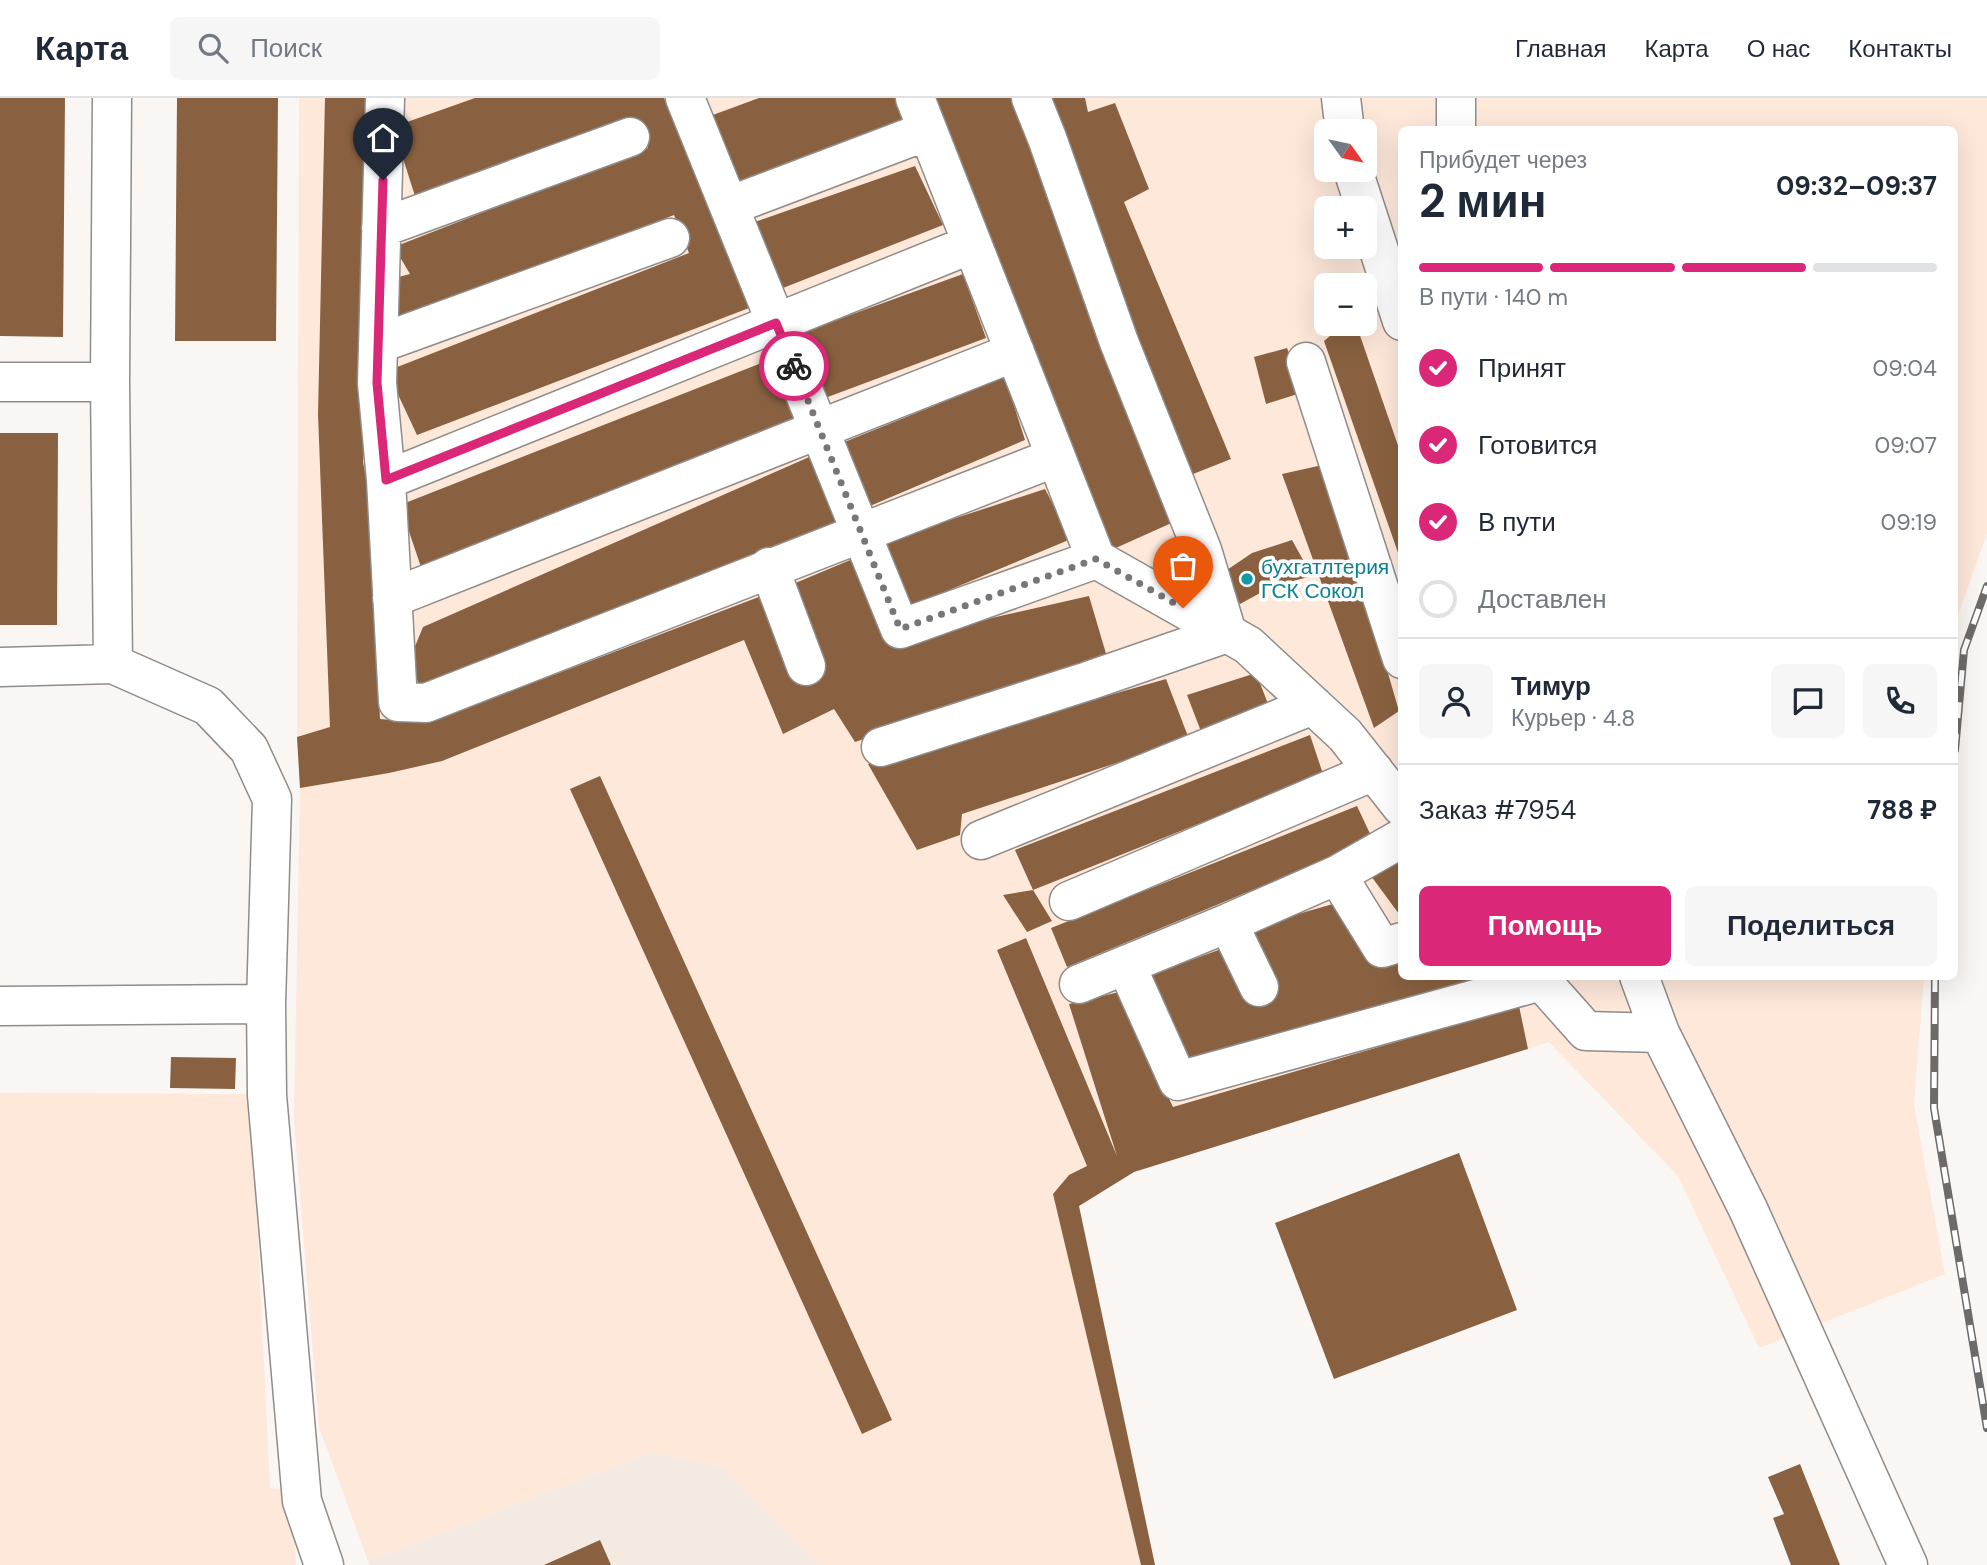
<!DOCTYPE html>
<html lang="ru">
<meta charset="utf-8">
<style>
:root{--surface:#fff;--page:#f6f6f7;--text:#1f2937;--muted:#747a83;--line:#e0e1e3;--accent:#db2777}
body{margin:0;font-family:"DM Sans",sans-serif;background:var(--page);color:var(--text);height:100vh;display:flex;flex-direction:column;font-size:26px;white-space:nowrap}
*{box-sizing:border-box;margin:0}
p{font-size:23px;color:var(--muted)}
.icon{flex:none;width:38px;height:38px;fill:none;stroke:currentColor;stroke-width:2;stroke-linecap:round;stroke-linejoin:round}
.map{position:relative;flex:1;overflow:hidden}
.drawer{position:absolute;left:1398px;top:28px;width:560px;height:854px;display:flex;flex-direction:column;background:var(--surface);border-radius:10px;box-shadow:0 7px 28px #0002}
.drawer>*{flex:none}
.needle{width:46px;rotate:123deg}
.controls{position:absolute;left:1314px;top:21px;display:grid;gap:14px}
.controls a{display:grid;place-items:center;width:63px;height:63px;border-radius:10px;background:var(--surface);box-shadow:0 7px 28px #0002;font-size:35px}
.pin{position:absolute;display:grid;place-items:center;width:60px;height:60px;color:#fff;margin:-72px -30px;border-radius:50% 50% 50% 0;rotate:-45deg;box-shadow:0 0 7px #0007}
.pin .icon{rotate:45deg}
.courier{position:absolute;display:grid;place-items:center;width:70px;height:70px;margin:-35px;border:5px solid #db2777;border-radius:50%;background:#fff;color:#222;box-shadow:0 2px 9px #0007}
.headline em{font-style:normal;font-weight:700}
.headline div{display:flex;flex-direction:column-reverse}
.headline{display:flex;align-items:center;justify-content:space-between;height:119px;padding:0 21px}
h1{font-size:46px;font-weight:700;line-height:52px}
.bar{display:grid;grid-template-columns:repeat(4,1fr);gap:10px 7px;align-content:center;height:84px;padding:0 21px}
.bar i{height:9px;border-radius:5px;background:var(--line)}
.bar .active{background:var(--accent)}
.bar p{grid-column:span 4}
.line{display:flex;align-items:center;gap:18px;padding:0 21px;border-top:2px solid var(--line)}
.line div{flex:1}
.round{display:grid;place-items:center;flex:none;width:74px;height:74px;border-radius:10px;background:var(--page)}
ol{padding:0 21px;list-style:none}
li{display:flex;align-items:center;gap:21px;height:77px}
li p{margin-inline-start:auto}
li .icon{padding:7px;border-radius:50%;background:var(--accent);color:#fff;stroke-width:4}
li:last-child{color:var(--muted)}
li i{width:38px;height:38px;border:4px solid var(--line);border-radius:50%}
.button{display:flex;gap:14px;margin-top:auto;padding:14px 21px}
.button a{flex:1;height:80px;border-radius:10px;background:var(--accent);color:#fff;font-size:28px;font-weight:700;line-height:80px;text-align:center}
.button a+a{background:var(--page);color:var(--text)}
header{display:flex;align-items:center;gap:42px;box-sizing:border-box;height:98px;padding:0 35px;background:var(--surface);border-bottom:2px solid var(--line)}
header strong{font-size:33px}
nav{display:flex;gap:38px;margin-inline-start:auto;font-size:24px}
.search{width:490px;height:63px;background:var(--page);display:flex;align-items:center;gap:18px;box-sizing:border-box;padding:0 24px;border-radius:10px;color:var(--muted);font-size:26px}
.map>svg:first-child{display:block}
.built{fill:#f4eae2}
.industrial{fill:#fde8da;fill-rule:evenodd}
.building{fill:#896140}
.lines{fill:none;stroke-linecap:round;stroke-linejoin:round}
.minor-casing{stroke:#8f8c89;stroke-width:41}
.minor{stroke:#fff;stroke-width:38}
.rail-casing{stroke:#6d6b6a;stroke-width:8}
.rail{stroke:#fff;stroke-width:5;stroke-dasharray:16;stroke-linecap:butt}
.done{stroke:#797775;stroke-width:7;stroke-dasharray:0 12.6}
.route{stroke:#db2777;stroke-width:9}
.culture-dot{fill:#0f9aa8;stroke:#fff;stroke-width:2.5}
.labels{text-anchor:middle;stroke-width:7;stroke-linejoin:round;paint-order:stroke}
.culture-label{font-size:21px;fill:#0d838f;stroke:#fff;text-anchor:start}
</style>
<header>
<strong>Карта</strong>
<div class="search"><svg class="icon" aria-label="search" viewBox="0 0 24 24"><circle cx="10" cy="10" r="6"/><path d="M15 15l6 6"/></svg>Поиск</div>
<nav><a>Главная</a><a>Карта</a><a>О нас</a><a>Контакты</a></nav>
</header>
<div class="map">
<svg width="1987" height="1467" viewBox="0 0 1987 1467">
<rect width="100%" height="100%" fill="#faf6f3"/>
<path class="built" d="M652 1354 724 1369 822 1467H370L368 1463Z"/>
<path class="industrial" d="M299 0H1987V436L1955 525V32H1402V878L1924 879 1914 1007 1945 1176 1759 1250 1678 1078 1549 944 1134 1074 1079 1108 1155 1467H822L724 1369 652 1354 368 1463 319 1329 294 1023 300 690 297 639ZM1326 33H1365V72H1326ZM1326 110H1365V149H1326ZM1326 187H1365V226H1326Z
M0 995 251 996 270 1390 292 1392 296 1467H0Z"/>
<path class="building" d="M0 0H65L63 239 0 238Z
M177 0H278L276 243H175Z
M325 0H370L374 136 363 364 371 405 380 621 427 625 793 486 855 460 886 544 1089 498 1107 559 855 644 834 611 783 636 744 542 442 663 389 675 300 690 297 639 330 629 318 316Z
M475 0H664L749 210 417 337 387 273 689 155 674 117 396 224 387 182 410 176 394 149 648 50 634 21 415 98 393 29Z
M759 0H897L906 28 738 84 710 18Z
M928 0H1013L1027 34 1104 260 1176 423 1109 453Z
M1043 0H1085L1088 14 1115 5 1149 91 1124 104 1231 361 1183 380Z
M915 68 943 127 783 190 755 124Z
M963 176 986 240 825 300 795 237Z
M1344 226H1356L1402 359V466L1324 243Z
M1287 250 1304 294 1266 306 1254 259Z
M777 259 803 317 421 469 400 407Z
M1005 279 1025 342 870 408 842 345Z
M0 335H58L57 527H0Z
M816 356 842 425 419 589 411 558 423 529Z
M1327 366 1399 613 1374 630 1282 376Z
M1045 391 1071 441 906 510 882 444Z
M1292 442 1312 478 1271 489 1240 506 1224 474 1252 455Z
M1256 575 1270 611 1202 636 1187 597Z
M1166 581 1189 641 962 716 960 737 917 752 868 666Z
M1310 637 1323 676 1033 792 1052 823 1027 834 1003 797 1033 792 1015 752Z
M600 678 892 1322 862 1336 570 691Z
M1357 708 1373 742 1067 869 1051 830Z
M1402 759V820L1371 778Z
M1340 804 1402 857V878H1494L1184 967 1147 878 1224 850 1249 830Z
M1026 840 1117 1058 1069 906 1119 894 1173 1009 1519 908 1528 951 1134 1074 1079 1108 1155 1467H1141L1053 1096 1069 1077 1087 1068 997 852Z
M171 959 236 960 235 991 170 990Z
M1459 1055 1517 1212 1334 1281 1275 1125Z
M1800 1366 1840 1467H1791L1773 1420 1784 1416 1768 1379Z
M600 1442 611 1467H544Z"/>
<g class="lines">
<defs>
<path id="minor" d="M112 0 110 284 113 566 208 608 249 651 272 701 266 906 267 997 302 1403 324 1467
M385 0 377 285 386 382 398 604 426 605 1056 359
M685 0 900 531 1096 461
M915 0 1096 461 1248 547 1345 637 1402 709
M1341 0 1345 33
M1456 32V0
M1353 72 1402 223
M729 108 927 33
M381 130 630 39
M378 246 670 140
M1306 264 1402 561
M0 284H110
M386 382 972 146
M769 469 806 568
M392 500 1015 254
M0 569 113 566
M881 649 1088 583 1227 535 1202 452 1119 244 1047 40 1031 0
M981 742 1313 607
M1337 777 1382 850 1402 844
M1069 803 1374 673
M1228 825 1259 889
M1126 867 1178 983 1541 883
M1537 878 1586 933 1660 935
M1639 878 1660 935 1748 1111 1908 1467
M1079 886 1228 825 1337 777 1402 740
M0 908 266 906"/>
</defs>
<use href="#minor" class="minor-casing"/>
<use href="#minor" class="minor"/>
<defs>
<path id="rail" d="M1955 652 1964 552 1987 488
M1935 878 1934 1010 1987 1330"/>
</defs>
<use href="#rail" class="rail-casing"/>
<use href="#rail" class="rail"/>
</g>
<g class="lines">
<path class="done" d="M794 268 900 531 1096 461 1183 510"/>
<path class="route" d="M383 82 377 285 386 382 776 225 794 268"/>
</g>
<circle class="culture-dot" cx="1247" cy="481" r="7"/>
<g class="labels">
<g class="culture-label">
<text x="1261" y="476">бухгатлтерия<tspan x="1261" dy="24">ГСК Сокол</tspan></text>
</g>
</g>
</svg>
<div class="controls">
<a><svg class="needle" viewBox="-14 -14 28 28"><path d="M0-13l5 13h-10z" fill="#e53935"/><path d="M0 13l5-13h-10z" fill="#747a83"/></svg></a>
<a>+</a>
<a>−</a>
</div>
<div class="pin" style="left:1183px;top:510px;background:#ea580c"><svg class="icon" aria-label="bag" viewBox="0 0 24 24"><path d="M5 8h14l-1 12H6zM9 8a3 3 0 0 1 6 0"/></svg></div>
<div class="pin" style="left:383px;top:82px;background:#1f2937"><svg class="icon" aria-label="home" viewBox="0 0 24 24"><path d="M3 11l9-7 9 7M6 9v11h12V9"/></svg></div>
<div class="courier" style="left:794px;top:268px"><svg class="icon" aria-label="bike" viewBox="0 0 24 24"><circle cx="6" cy="16" r="4"/><circle cx="18" cy="16" r="4"/><path d="M6 16l4-8h5l3 8M10 8l3 8H6M13 5h3"/></svg></div>
<section class="drawer">
<div class="headline"><div><h1>2 мин</h1><p>Прибудет через</p></div><em>09:32–09:37</em></div>
<div class="bar"><i class="active"></i><i class="active"></i><i class="active"></i><i></i><p>В пути · 140 m</p></div>
<ol>
<li><svg class="icon" aria-label="check" viewBox="0 0 24 24"><path d="M5 12l5 5 9-10"/></svg>Принят<p>09:04</p></li>
<li><svg class="icon" aria-label="check" viewBox="0 0 24 24"><path d="M5 12l5 5 9-10"/></svg>Готовится<p>09:07</p></li>
<li><svg class="icon" aria-label="check" viewBox="0 0 24 24"><path d="M5 12l5 5 9-10"/></svg>В пути<p>09:19</p></li>
<li><i></i>Доставлен</li>
</ol>
<div class="line" style="height:126px"><a class="round"><svg class="icon" aria-label="person" viewBox="0 0 24 24"><circle cx="12" cy="8" r="4"/><path d="M4 21q1-7 8-7t8 7"/></svg></a><div><b>Тимур</b><p>Курьер · 4.8</p></div><a class="round"><svg class="icon" aria-label="chat" viewBox="0 0 24 24"><path d="M4 5h16v11H9l-5 4z"/></svg></a><a class="round"><svg class="icon" aria-label="phone" viewBox="0 0 24 24"><path d="M5 4h4l2 5-3 2q2 4 5 5l2-3 5 2v4C11 20 4 13 5 4z"/></svg></a></div>
<div class="line" style="height:91px"><div>Заказ #7954</div><b>788 ₽</b></div>
<div class="button"><a>Помощь</a><a>Поделиться</a></div>
</section>
</div>
